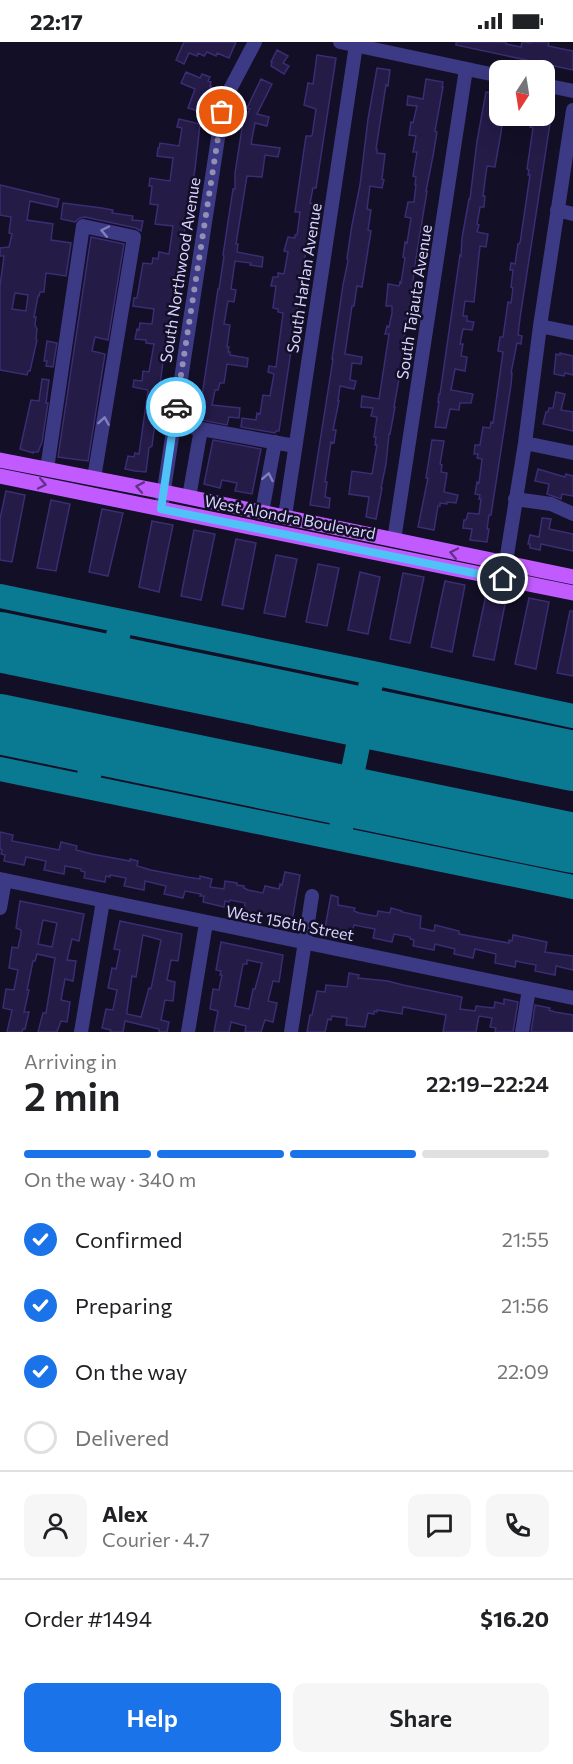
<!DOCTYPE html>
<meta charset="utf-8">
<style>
:root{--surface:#fff;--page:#f6f6f6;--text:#202124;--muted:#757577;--line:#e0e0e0;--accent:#1a73e8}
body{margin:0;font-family:Commissioner,sans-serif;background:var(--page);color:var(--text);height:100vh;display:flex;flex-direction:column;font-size:22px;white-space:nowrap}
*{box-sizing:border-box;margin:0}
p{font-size:20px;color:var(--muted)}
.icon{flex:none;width:33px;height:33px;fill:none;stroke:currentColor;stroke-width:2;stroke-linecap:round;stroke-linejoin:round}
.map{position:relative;height:990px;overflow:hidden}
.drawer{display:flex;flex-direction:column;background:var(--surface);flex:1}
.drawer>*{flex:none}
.needle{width:39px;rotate:192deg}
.controls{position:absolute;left:489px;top:18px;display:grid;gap:12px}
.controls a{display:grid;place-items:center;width:66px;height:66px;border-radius:12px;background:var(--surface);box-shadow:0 6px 24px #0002;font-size:30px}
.pin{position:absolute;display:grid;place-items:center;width:51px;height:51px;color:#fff;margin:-26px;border:3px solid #fff;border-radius:50%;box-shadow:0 2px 6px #0007}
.courier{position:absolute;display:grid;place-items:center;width:60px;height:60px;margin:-30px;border:4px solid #4fc3f7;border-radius:50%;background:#fff;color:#222;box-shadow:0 2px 8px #0007}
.overview em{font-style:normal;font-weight:600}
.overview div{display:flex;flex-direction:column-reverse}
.overview{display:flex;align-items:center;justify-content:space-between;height:102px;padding:0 24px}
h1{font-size:39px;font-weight:600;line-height:45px}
.bar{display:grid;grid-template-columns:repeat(4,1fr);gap:9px 6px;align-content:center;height:72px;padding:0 24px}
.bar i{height:8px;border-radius:4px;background:var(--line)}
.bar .active{background:var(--accent)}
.bar p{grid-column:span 4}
.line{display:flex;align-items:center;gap:15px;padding:0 24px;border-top:2px solid var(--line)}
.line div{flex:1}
.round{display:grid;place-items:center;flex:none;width:63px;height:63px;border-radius:12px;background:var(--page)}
ol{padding:0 24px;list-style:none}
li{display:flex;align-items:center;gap:18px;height:66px}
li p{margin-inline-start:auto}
li .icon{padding:6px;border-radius:50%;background:var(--accent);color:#fff;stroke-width:4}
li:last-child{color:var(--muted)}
li i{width:33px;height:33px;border:3px solid var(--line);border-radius:50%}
.button{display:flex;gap:12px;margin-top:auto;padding:12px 24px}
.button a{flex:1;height:69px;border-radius:12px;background:var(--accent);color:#fff;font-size:24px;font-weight:600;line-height:69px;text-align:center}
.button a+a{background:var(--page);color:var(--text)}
.status{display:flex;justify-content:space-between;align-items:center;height:42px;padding:0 30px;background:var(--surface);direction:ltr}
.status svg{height:16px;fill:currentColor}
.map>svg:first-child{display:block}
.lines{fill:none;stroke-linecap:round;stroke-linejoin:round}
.taxiway{stroke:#0a7a92;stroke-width:24}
.runway{stroke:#0a7a92;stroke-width:60}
.building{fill:#241b47;stroke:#3b2d73;stroke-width:1.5;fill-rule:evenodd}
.minor{stroke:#3d3a85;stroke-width:14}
.major{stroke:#c25bff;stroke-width:15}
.oneway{stroke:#837fbc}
.oneway2{stroke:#623188}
.done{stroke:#948fb3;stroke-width:6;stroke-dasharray:0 10.8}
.route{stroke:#4fc3f7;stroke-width:8}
.labels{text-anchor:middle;stroke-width:5;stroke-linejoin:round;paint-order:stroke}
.street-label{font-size:16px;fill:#d9d4ff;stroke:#130f26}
</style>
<div class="status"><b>22:17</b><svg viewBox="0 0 49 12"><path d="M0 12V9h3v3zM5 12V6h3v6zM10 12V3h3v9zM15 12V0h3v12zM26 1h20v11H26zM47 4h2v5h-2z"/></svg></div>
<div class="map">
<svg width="573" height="990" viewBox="0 0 573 990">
<rect width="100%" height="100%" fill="#130f26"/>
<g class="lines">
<path class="taxiway" d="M0 554 373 631 573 674
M112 623 121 579
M0 727 573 845
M87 744 95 702
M339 796 373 631"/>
<path class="runway" d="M0 600 573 719
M0 682 573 801"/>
</g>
<path class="building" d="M184 0H236L229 16 217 11 216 14 207 10 204 14 198 11 197 14 189 11 184 22 176 18Z
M456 0H506V2L521 5 522 0 531 1 532 0H549L548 4 573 9V28L456 3Z
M277 8 288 14 283 21 289 24 284 32 271 24 272 20H271Z
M317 13 336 16 316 146H313L310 161 313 162 279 389H276L275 391 241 385 242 376 256 378 257 371 260 372 263 353 270 354 274 332 268 330 269 324 276 325 283 271 278 270V267L273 266 276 244H271L273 235H278V231L284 232 288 210 284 209 288 195 295 196V193H297L300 170H295L306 94H312L316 67 304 63 308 41 313 42Z
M377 26 390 28 388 44 386 43 376 107H377V111L385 112 382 137 384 138 382 146 370 144 367 167 371 168 368 188 371 189 362 245 357 244 354 264H352L345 312 362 315 361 322 352 321 350 338 356 339 354 347 340 344 338 359H339L333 388H336L334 401 331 400 325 440H327L325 455 330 456 329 466 310 463 333 317H332L343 243 348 219 347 216 352 183 360 143 368 77Z
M186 30 200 36 202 32 210 35 208 39 211 40 210 44H211L202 70 188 66 195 47 181 41Z
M261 37 272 42 257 72 269 75 267 84 255 81 251 102 280 106 278 115 265 113 262 135 247 134 246 140 236 202H238L237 210 263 215 262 225 250 223 251 221 235 219 231 247 236 248 234 260 228 259 224 282 230 283 227 305H229L228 310H230V313L248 316 247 325 227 322 224 341H220L218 348H215L212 363 240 366 239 376 229 375 227 383 201 378V375L199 374 218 247H219L224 214 223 213 233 147H235V131L243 80 250 67 247 66Z
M426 37 443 40 442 45H443L435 89 437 90 433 114 426 149H427L417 210 409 268H408L401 326 394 365H395L390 392H389L386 422 381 446H382L376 477 366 475 369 455 349 452 352 429 372 432 377 403H375L376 395H374L377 375 371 374 373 366 361 365 362 354 379 357 389 292H385L387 284 389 285 392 271V264H386L388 242 399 244 400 240 401 241 405 216 403 215 405 200 407 201 411 176 405 175 408 160H414L416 143H415L416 135 413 134 417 110H413L416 94 409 93 411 80 413 81 417 64 407 63 408 54 423 57Z
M486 50 499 52 498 61 500 62V74H503L501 91 495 125 487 124 483 154H485L484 165H480L477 182 479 183 477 190 488 192 486 205 480 204 474 260 465 259 463 274H467V279L474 280 472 288 463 287 460 302H463L461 314 467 315 465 329 455 327 451 348 473 352 471 361H460L459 368 450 367 446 386 435 385 439 360H438L439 352H440L460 213 461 214 462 196 469 157H470L477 99Z
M544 61 553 62 520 276 518 293 522 294 521 302 517 301 511 331H512L511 343 491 473H489L487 487H489L487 500 470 498 472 487 463 486 464 478H466L468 471 479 472 481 457H479L480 453 475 452 477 440 479 441 482 417 477 416 478 412H474L475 403H480L483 385 490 386 491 380 493 381 503 310 498 309 500 295H503L508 260 511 261 513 246 511 245 513 228H510L511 221 515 222 518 202 520 201 530 133H528L529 128 527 127 533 86 530 85 532 74H546L544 73Z
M179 77 200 82 195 127 166 297 152 404 149 406 146 430 135 429 125 427 128 414 134 415 135 411 139 412 148 348 133 345 134 338 142 339 143 329 149 330 154 302 146 301V298L135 297 137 287 139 288 140 281 152 282 154 267 133 264 134 256H137L143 221 152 222 153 216 158 217 159 210 169 212 173 184 155 182 158 163 150 162 152 144H149L150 136 170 139 173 116 157 114 158 106H159L160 101 179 104 182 86 177 85Z
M0 143 59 157 57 165 30 159 27 178 53 182 51 198 71 201 66 234 46 231 44 250H40L39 254H38L34 275H36L35 283 37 287 36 297 37 298 30 329H28L27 333 0 328V244L4 214H0V206L9 205 12 192 9 191 11 175 0 173ZM15 251 28 253 26 269 12 267Z
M63 161 102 166 113 168 112 171 133 174 132 178 143 179 141 189 136 186 85 175 80 176 75 180 61 177Z
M91 195 124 202 108 298 95 295 92 309 105 312 88 419 58 415Z
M47 299 57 301 53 325 46 324 47 319H44Z
M560 311 573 314V333L565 331 564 334 554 332 556 312 560 313Z
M42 337 49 338 46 361H48L42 400 38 410H33V411L20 407 31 358 39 359Z
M556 350 565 352 561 368 573 370V389L543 382 546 370H548L549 366H553Z
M213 398 261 407 252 452 235 449 237 441 222 438 220 446 204 442Z
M432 398 444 399 440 422 442 423 441 430 447 431 444 450 458 453 456 461 447 460V462L440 461V464H438L434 488 418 485 428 436H426Z
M538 427 565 435 566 432 573 434V454L562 452 561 457 547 452 549 442 535 439Z
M6 449 25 453 12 520 0 518V477Z
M51 458 70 462 56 529 37 526Z
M102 467 123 471 108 534 89 530Z
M542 476 551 477 549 487 573 492V509L541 502 540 508 530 506V502H528L530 493 539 495Z
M152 479 173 483 159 550 139 545Z
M194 488 215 492 201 558 181 554Z
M236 497 256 501 243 567 222 563Z
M276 513 297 517 285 575 264 571Z
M318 522 339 526 327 584 306 580Z
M360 530 380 535 368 592 348 588Z
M403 531 424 535 410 601 390 597Z
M445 539 465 543 452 610 431 605Z
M487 548 507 552 494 618 473 614Z
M529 556 549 560 536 627 515 622Z
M570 569H573V634L557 631Z
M0 790 13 793 12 799 59 808 61 800 77 804 76 808 92 812 130 819V817L138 819 137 824 151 828 187 835 200 837V834L212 837 210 845 224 847 225 839 237 841V843L244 844V846L248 848 263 851 265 844 279 847 280 842 282 843 285 830 300 833 292 879 244 869 245 861 230 858 229 860 225 859 224 865 203 860 204 854H200L201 852 185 849 183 856 164 852 166 844 145 839 144 848 124 844 126 836 110 833V835L106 834 105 840 84 836 85 830 81 829V827L65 824 64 832 44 828 46 819 26 815 24 823 4 819 5 813 1 812 2 808 0 807Z
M331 853 338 855V863L355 866 354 869 359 871 375 874H377L378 869 390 871 391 866 402 869V870L421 874 420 886 434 889 435 883 459 889V892L509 901V898L512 899 513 893 547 900 545 910 573 914V928L556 924 555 933 535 929 536 923 525 921 516 919 515 925 495 921 496 912 475 907 473 916 454 912 455 907 435 902 434 908 413 904 414 898 410 897V895L394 892 392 900 373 896 375 887 354 883 352 891 325 886Z
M20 859 84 872 79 899 72 897 67 918 76 919 73 939 65 937 61 958 70 960 67 980 61 979 57 990H38L43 971H46L55 916 37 912 35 919H33L27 948H29L24 970H29L25 987H23L22 990H7L12 968 3 966 6 947 14 948 18 928 9 926 12 905 18 906 21 892V888L16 886ZM43 878 57 881 52 905 38 902Z
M120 879 182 892 178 919 171 918 167 938 175 940 173 959 165 958 161 978 169 980 167 990H159V987L125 979 123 990H110L111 988 102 986 106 967 113 968 117 948 108 946 112 926 116 927 120 908 114 907ZM143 893 161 898 151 947 149 946 141 975 127 972V969L132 934 136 935Z
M221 900 283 913 279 940 273 939 268 959 277 961 273 980 265 978 261 990H245L246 984 231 980 229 990H214L218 969 210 967 213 947 219 948 222 933H220L221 929 216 928ZM247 918 262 921 255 947H253L249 967 235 964 243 922H247Z
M349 931 359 933 358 936 388 939 403 943 462 955 460 967 475 969 476 964 494 966 495 960 504 962V957L518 960 513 990H495L496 986 490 985 492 976 479 974 476 990H443L446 973 403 965 402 972 377 968V970L374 969V972L368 971 365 985 346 983 347 976 332 974 331 978 328 977 325 990H307L310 973H312L317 949 325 950 326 943 347 945Z
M535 963 550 966 549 968 555 970 573 973V990H531Z"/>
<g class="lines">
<path class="minor" d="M340 0 500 34
M544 43 573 49
M557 168 573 172
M540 284 573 291
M174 382 295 404
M525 401 573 411
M47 427 83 184 134 195 94 436
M189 455 201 387
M515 457 551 462 573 472
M161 467 222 70 227 53 255 0
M262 470 275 400
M285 474 356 3
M394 498 466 27
M504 532 525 401 540 284 573 68
M0 837 573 956
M0 866 5 838
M81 990 103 859
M188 990 206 881
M291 990 312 854
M522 990 529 947"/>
<path class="major" d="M0 418 164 450 573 535
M0 434 573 551"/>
</g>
<defs><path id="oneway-chevron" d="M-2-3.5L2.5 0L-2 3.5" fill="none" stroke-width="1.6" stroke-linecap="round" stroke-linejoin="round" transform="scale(1.5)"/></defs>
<g class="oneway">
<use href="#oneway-chevron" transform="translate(105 189) rotate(-168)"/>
<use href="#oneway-chevron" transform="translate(104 379) rotate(-81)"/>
<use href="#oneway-chevron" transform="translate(268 435) rotate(-79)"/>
</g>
<g class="oneway2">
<use href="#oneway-chevron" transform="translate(42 442) rotate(12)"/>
<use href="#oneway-chevron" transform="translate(140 445) rotate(-169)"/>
<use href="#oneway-chevron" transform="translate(454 511) rotate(-168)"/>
</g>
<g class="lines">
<path class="done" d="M176 365 222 70"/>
<path class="route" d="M176 365 161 467 503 537"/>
</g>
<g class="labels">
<g class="street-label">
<text transform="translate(180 228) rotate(-81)" y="6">South Northwood Avenue</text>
<text transform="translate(304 236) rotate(-81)" y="6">South Harlan Avenue</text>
<text transform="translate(414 260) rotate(-81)" y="6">South Tajauta Avenue</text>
<text transform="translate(290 475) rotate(11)" y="6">West Alondra Boulevard</text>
<text transform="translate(290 881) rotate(11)" y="6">West 156th Street</text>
</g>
</g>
</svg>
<div class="controls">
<a><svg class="needle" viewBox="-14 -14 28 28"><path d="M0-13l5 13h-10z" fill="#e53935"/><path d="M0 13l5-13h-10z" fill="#757577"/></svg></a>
</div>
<div class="pin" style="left:222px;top:70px;background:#ea580c"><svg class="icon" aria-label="bag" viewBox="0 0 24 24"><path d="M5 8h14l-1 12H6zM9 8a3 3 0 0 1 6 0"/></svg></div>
<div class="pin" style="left:503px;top:537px;background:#1f2937"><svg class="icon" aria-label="home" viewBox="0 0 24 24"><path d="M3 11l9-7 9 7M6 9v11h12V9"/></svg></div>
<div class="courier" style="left:176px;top:365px"><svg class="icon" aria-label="car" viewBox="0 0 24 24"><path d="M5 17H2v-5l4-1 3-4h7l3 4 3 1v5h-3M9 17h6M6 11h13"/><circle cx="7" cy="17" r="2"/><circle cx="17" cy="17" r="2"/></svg></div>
</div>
<section class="drawer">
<div class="overview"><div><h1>2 min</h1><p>Arriving in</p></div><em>22:19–22:24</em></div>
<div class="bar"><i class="active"></i><i class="active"></i><i class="active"></i><i></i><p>On the way · 340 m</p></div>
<ol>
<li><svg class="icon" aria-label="check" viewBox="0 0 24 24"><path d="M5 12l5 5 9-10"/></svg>Confirmed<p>21:55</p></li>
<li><svg class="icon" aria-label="check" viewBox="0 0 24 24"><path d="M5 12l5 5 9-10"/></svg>Preparing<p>21:56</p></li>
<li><svg class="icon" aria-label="check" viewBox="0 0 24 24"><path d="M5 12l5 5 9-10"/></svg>On the way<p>22:09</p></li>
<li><i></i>Delivered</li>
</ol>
<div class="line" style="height:108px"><a class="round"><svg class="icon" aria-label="person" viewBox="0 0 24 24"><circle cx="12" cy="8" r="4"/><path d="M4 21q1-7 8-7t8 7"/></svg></a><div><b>Alex</b><p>Courier · 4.7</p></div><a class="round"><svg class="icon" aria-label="chat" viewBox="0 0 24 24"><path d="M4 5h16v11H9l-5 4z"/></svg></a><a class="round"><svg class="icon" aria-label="phone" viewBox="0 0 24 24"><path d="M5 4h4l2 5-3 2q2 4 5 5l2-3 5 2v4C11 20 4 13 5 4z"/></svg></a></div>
<div class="line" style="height:78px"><div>Order #1494</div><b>$16.20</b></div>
<div class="button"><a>Help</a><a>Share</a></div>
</section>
